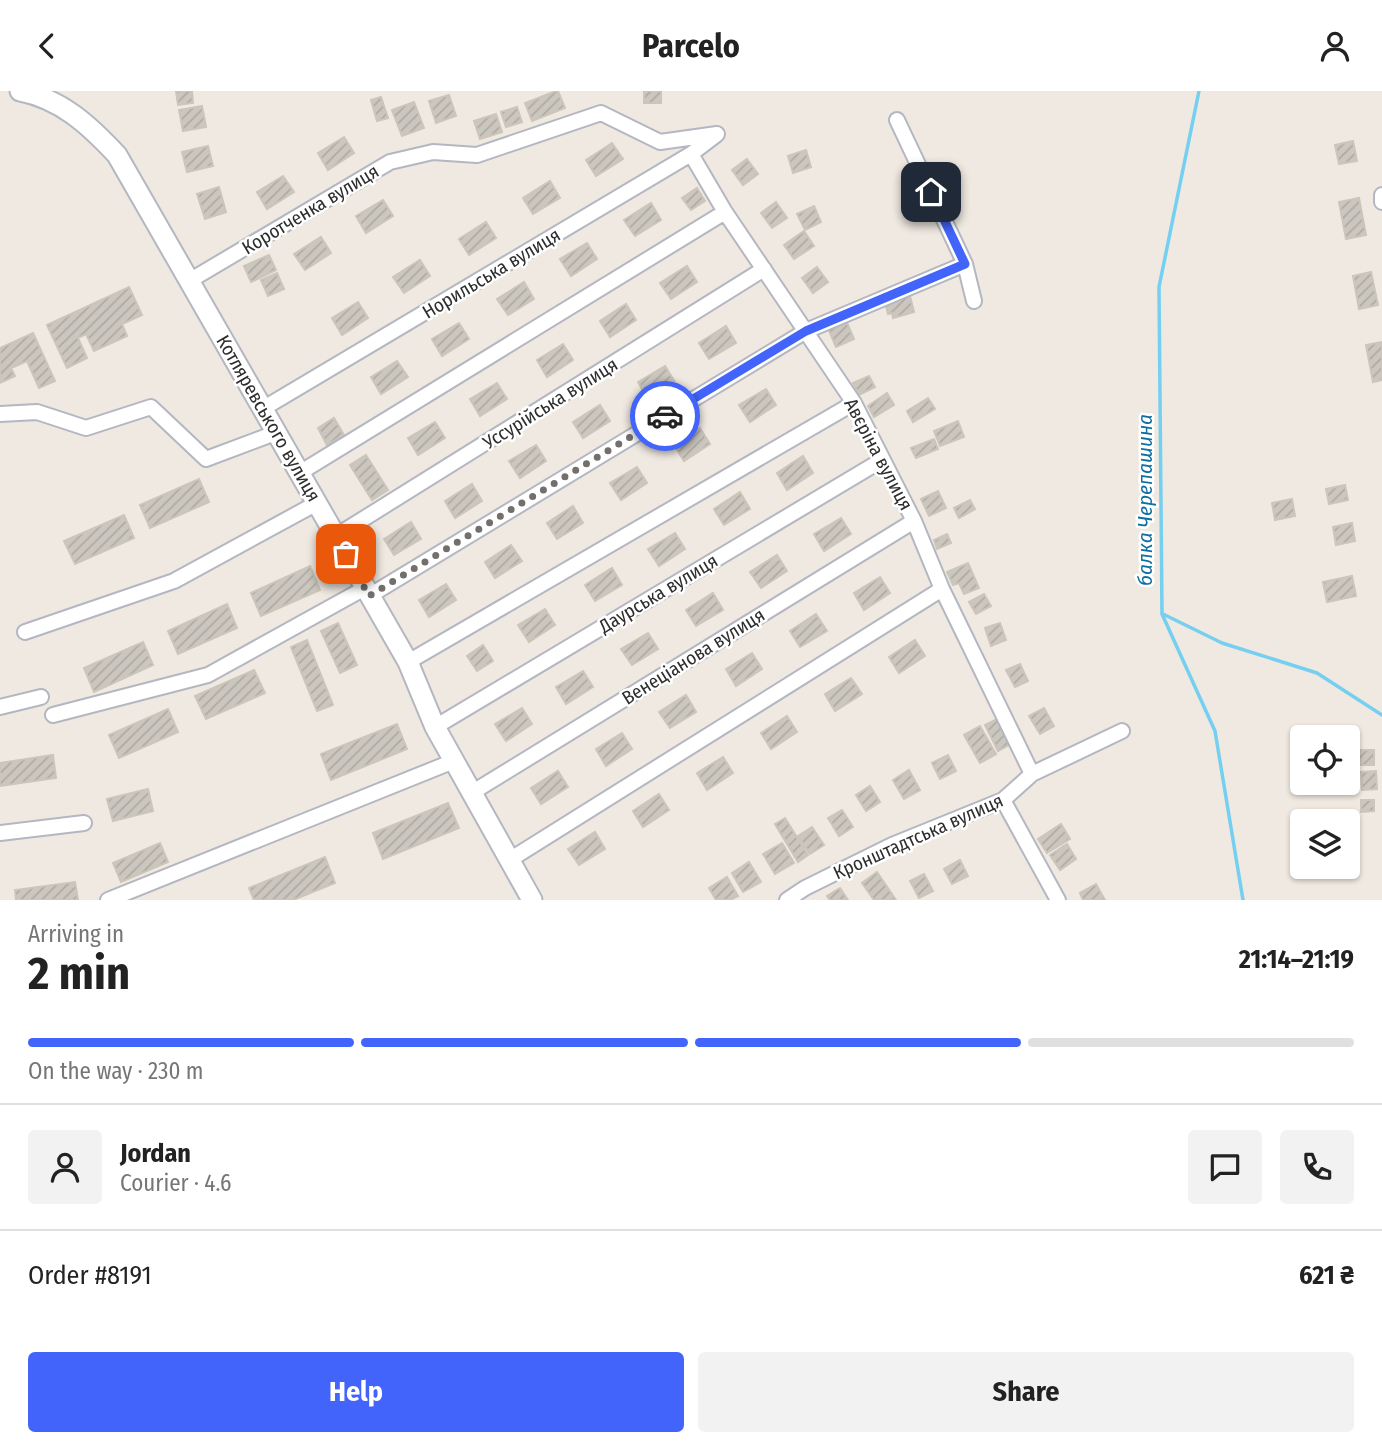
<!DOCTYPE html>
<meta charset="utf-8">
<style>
:root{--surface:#fff;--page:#f2f2f2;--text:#222;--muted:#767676;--line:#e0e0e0;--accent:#4264fb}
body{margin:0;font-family:"Fira Sans Condensed",sans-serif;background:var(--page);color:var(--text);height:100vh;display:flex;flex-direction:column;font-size:26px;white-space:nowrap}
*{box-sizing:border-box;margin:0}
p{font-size:23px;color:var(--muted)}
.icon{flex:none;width:38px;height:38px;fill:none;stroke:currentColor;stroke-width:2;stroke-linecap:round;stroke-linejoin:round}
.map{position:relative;height:809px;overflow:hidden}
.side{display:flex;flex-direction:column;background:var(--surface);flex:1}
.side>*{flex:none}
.controls{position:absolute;left:1290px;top:634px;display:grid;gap:14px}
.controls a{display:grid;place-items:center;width:70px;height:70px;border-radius:7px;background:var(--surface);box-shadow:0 2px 5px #0004;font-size:35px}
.pin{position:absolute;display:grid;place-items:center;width:60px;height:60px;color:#fff;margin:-30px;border-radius:14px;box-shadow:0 4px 10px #0006}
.courier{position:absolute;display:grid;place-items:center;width:70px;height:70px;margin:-35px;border:5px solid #4264fb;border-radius:50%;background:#fff;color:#222;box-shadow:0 2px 9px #0007}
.overview em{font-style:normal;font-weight:700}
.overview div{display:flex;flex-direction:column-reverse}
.overview{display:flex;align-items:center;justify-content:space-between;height:119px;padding:0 28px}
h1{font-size:46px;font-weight:700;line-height:52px}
.bar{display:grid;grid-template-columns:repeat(4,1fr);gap:10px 7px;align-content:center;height:84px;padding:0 28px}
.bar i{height:9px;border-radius:5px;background:var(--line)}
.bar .on{background:var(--accent)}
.bar p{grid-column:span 4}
.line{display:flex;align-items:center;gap:18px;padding:0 28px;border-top:2px solid var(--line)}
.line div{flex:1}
.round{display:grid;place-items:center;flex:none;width:74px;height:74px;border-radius:7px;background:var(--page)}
.button{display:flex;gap:14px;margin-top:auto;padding:14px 28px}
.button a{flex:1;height:80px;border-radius:7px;background:var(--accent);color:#fff;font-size:28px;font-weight:700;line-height:80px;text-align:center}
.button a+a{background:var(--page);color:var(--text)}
header{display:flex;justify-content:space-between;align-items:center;height:91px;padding:0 28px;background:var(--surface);font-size:32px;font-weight:700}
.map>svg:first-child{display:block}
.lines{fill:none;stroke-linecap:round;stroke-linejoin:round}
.stream{stroke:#75cff0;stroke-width:3.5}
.building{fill:url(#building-hatch);stroke:#cbc5ba;stroke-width:2}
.street-casing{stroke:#b4b7c1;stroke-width:18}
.secondary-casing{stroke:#b4b7c1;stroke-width:23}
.street{stroke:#fff;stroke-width:14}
.secondary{stroke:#fff;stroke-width:19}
.done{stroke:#726f6d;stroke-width:7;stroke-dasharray:0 12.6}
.route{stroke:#4264fb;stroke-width:9}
.labels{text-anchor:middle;stroke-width:5;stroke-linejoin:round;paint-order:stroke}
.street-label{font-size:19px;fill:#2e2e2e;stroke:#fff}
.water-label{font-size:21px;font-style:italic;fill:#0d6fa3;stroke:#fff}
</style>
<header><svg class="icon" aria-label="back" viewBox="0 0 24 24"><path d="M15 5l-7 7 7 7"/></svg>Parcelo<svg class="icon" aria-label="person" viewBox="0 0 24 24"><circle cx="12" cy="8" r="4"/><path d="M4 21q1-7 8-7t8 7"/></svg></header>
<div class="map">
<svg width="1382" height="809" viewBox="0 0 1382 809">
<defs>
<pattern id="building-hatch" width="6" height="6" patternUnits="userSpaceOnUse" patternTransform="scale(1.75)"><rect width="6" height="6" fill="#cbc7bf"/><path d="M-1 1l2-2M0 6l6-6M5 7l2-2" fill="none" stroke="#afaba4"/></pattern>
</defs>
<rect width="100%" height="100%" fill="#efe9e1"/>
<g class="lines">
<path class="stream" d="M1199 0 1159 196 1162 523 1215 640 1243 809
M1163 523 1222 552 1317 582 1382 624"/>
</g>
<path class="building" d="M176 0H192L193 12 178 14Z
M556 0H558L565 17 532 30 525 12Z
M644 0H661V12H644Z
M449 4 456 25 436 32 429 10Z
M381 6 388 27 377 30 371 9Z
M414 11 424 37 402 45 392 19Z
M202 15 206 36 183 40 179 19Z
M517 16 522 31 506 36 501 21Z
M496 23 502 41 480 48 474 30Z
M344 46 354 62 328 79 318 62Z
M1353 50 1357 70 1339 73 1335 54Z
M612 52 623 68 596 85 586 69Z
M208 55 213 75 187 81 182 61Z
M806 59 811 76 793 82 788 65Z
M747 68 758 83 743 94 732 79Z
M283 85 294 101 267 118 257 101Z
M550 90 560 107 533 123 523 107Z
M219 96 226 121 205 128 197 103Z
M697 97 705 110 691 119 682 107Z
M1359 107 1366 144 1346 148 1339 111Z
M383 109 393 125 366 142 356 125Z
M776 111 787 127 772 137 761 122Z
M651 112 661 129 635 145 624 129Z
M814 115 821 131 805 139 797 123Z
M486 131 496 147 469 164 459 148Z
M804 140 814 155 794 168 784 154Z
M321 146 331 162 305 179 294 163Z
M587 152 597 168 571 185 560 168Z
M269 164 276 179 251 191 244 175Z
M420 169 430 185 404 202 393 186Z
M687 175 697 191 671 208 660 192Z
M817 176 828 191 813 202 802 187Z
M1371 181 1378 214 1359 218 1353 185Z
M277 182 284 198 268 205 261 189Z
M524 191 534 208 508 224 497 208Z
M129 196 142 224 122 233 127 245 94 260 86 243 78 247 87 267 67 277 47 234Z
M910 205 914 221 893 227 892 222 888 223 886 215 890 214 889 211Z
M358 211 368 227 342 244 332 227Z
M626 213 636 229 610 246 600 230Z
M845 227 854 248 836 256 827 235Z
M459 232 469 248 442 265 432 248Z
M726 235 736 252 709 268 699 252Z
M33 242 55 290 39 297 27 270 11 277 15 285 0 292V257Z
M1382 251V289L1373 291 1366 254Z
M563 253 573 269 547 286 537 269Z
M397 270 408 286 381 303 371 286Z
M665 275 675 291 648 308 638 291Z
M869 285 875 296 859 304 853 292Z
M497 292 507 308 480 325 470 308Z
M766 298 776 314 750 331 739 314Z
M887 302 894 314 874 326 868 315Z
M928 307 935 318 913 331 907 320Z
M600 314 610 330 583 347 573 331Z
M334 327 344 344 327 354 318 337Z
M958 330 964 346 940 355 934 340Z
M435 331 445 347 418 364 408 347Z
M700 337 710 353 684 370 674 354Z
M934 348 938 358 916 367 911 357Z
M536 354 546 370 520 387 509 370Z
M366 364 388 399 372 409 350 374Z
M803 365 813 382 787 399 777 382Z
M637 376 647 392 621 409 610 392Z
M199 388 209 411 150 437 140 414Z
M472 393 482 410 455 427 445 410Z
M1345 394 1348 409 1329 413 1326 398Z
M938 400 946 417 929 425 921 408Z
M740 401 750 418 724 434 714 418Z
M1292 408 1295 425 1275 429 1272 412Z
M970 409 975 418 959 427 954 417Z
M573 415 583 432 557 448 547 432Z
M124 424 134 447 75 473 64 450Z
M841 427 851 443 824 460 814 443Z
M411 431 421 448 394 464 384 448Z
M1352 432 1355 450 1336 454 1333 436Z
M675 442 685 458 659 475 648 458Z
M947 443 951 452 937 458 934 449Z
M511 454 522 470 495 487 485 471Z
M777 464 787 480 761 497 750 481Z
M968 472 979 497 964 503 959 492 953 494 947 481Z
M310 475 320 499 261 525 251 502Z
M612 477 622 494 595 510 585 494Z
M1352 485 1356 505 1327 511 1323 491Z
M880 486 890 502 864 519 854 502Z
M446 493 456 509 429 526 419 509Z
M713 502 723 519 696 535 686 519Z
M984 503 991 515 976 523 969 511Z
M227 513 237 537 178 563 168 540Z
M545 518 555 534 529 551 518 534Z
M816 523 827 540 800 556 790 540Z
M338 532 357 574 340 582 321 540Z
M1000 532 1006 549 991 555 985 537Z
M648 542 658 558 632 574 621 558Z
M307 549 333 614 317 620 291 556Z
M915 549 925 565 899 582 889 566Z
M143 551 153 574 94 601 84 577Z
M483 554 493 570 477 580 467 565Z
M752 562 762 578 736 595 726 578Z
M1020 573 1028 590 1015 596 1006 579Z
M254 579 265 602 206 628 195 605Z
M583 580 593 596 566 613 556 596Z
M851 587 862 603 835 620 825 603Z
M686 604 696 621 670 637 659 621Z
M522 617 532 633 506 650 495 633Z
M1044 617 1054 635 1040 643 1029 625Z
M168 618 178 641 119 667 109 644Z
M787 625 797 641 771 658 761 642Z
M999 627 1012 652 998 660 985 634Z
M397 633 407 658 331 689 321 663Z
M980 635 996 663 980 672 964 644Z
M622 642 632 658 606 675 596 658Z
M1357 659H1374V674H1358Z
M53 664 56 687 0 695V672Z
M948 664 956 680 940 688 932 672Z
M723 666 733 682 707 699 697 682Z
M909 679 920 699 904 708 893 689Z
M558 680 568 696 541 713 531 697Z
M1376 680 1377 698 1362 699 1361 681Z
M870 695 880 711 866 720 856 704Z
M148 698 153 720 113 730 107 708Z
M659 703 669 719 643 736 633 720Z
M1361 709H1374V720L1361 721Z
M448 712 459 737 383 768 373 742Z
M842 719 853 736 839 745 828 727Z
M785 727 808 764 798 771 775 733Z
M1061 733 1070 748 1047 762 1038 748Z
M812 736 824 754 810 763 798 745Z
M595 741 605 758 579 774 568 758Z
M160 752 168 771 121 791 113 772Z
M782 752 794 772 775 783 763 763Z
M1067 753 1076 768 1060 779 1050 764Z
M325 766 335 792 293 809H254L249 797Z
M960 769 968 785 952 793 944 778Z
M749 771 761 791 743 801 732 782Z
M877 781 896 809H874L862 792Z
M924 783 933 800 919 807 910 790Z
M727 786 738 805 730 809H716L709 797Z
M75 791 78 809H16L15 799Z
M1096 793 1105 809H1083L1080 802Z
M840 797 848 809H830L827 805Z"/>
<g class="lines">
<defs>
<path id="street" d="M897 29 965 173 974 210
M691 63 725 121 854 312 914 430 942 498 1032 683
M1382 104V111
M189 190 390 71 433 61 477 64 601 22 660 51 717 43
M264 317 691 63 716 44
M0 323 37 321 86 337 151 316 206 368 278 341
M301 381 725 121
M336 445 764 178
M369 505 806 240 965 173
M25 541 174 490 317 412
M408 571 854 312
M0 616 41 606
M53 624 208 584 365 497
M435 636 882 369
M473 701 914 430
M1003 709 1058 809
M0 742 84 732
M511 768 942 498
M108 809 454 670
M787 809 805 797 892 754 1003 709 1032 683 1122 640"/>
<path id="secondary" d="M20 0C61 8 89 34 117 64L408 571 435 636 532 809"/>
</defs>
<use href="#street" class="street-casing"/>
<use href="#secondary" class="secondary-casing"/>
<use href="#street" class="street"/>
<use href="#secondary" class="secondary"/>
</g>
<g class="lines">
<path class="done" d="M346 463 369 505 665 325"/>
<path class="route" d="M665 325 806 240 965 173 931 101"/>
</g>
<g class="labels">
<g class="street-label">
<text transform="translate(310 118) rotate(-31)" y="7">Коротченка вулиця</text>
<text transform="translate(491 182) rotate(-31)" y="7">Норильська вулиця</text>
<text transform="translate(550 312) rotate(-32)" y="7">Уссурійська вулиця</text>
<text transform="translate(269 327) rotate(60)" y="7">Котляревського вулиця</text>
<text transform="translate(879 363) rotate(62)" y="7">Авєріна вулиця</text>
<text transform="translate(658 502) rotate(-31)" y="7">Даурська вулиця</text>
<text transform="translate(693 565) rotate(-32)" y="7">Венеціанова вулиця</text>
<text transform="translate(918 745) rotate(-24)" y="7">Кронштадтська вулиця</text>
</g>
<g class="water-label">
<text transform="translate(1145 409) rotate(-90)" y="7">балка Черепашина</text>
</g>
</g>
</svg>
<div class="controls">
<a><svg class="icon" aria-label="locate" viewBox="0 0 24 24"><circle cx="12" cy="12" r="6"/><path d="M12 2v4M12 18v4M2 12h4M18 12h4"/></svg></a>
<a><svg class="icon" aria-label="layers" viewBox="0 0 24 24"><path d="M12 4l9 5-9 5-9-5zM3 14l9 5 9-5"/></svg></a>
</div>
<div class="pin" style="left:346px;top:463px;background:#ea580c"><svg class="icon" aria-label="bag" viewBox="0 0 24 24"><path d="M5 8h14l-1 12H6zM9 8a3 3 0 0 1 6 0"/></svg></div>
<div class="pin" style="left:931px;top:101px;background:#1f2937"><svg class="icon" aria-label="home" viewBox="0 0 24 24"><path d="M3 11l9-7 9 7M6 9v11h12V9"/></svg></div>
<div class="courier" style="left:665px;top:325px"><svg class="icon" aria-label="car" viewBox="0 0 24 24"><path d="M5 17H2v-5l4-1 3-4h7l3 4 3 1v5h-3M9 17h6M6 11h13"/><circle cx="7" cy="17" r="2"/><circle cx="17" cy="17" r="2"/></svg></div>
</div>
<section class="side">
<div class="overview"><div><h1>2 min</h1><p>Arriving in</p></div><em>21:14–21:19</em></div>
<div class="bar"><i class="on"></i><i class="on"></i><i class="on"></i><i></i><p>On the way · 230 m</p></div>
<div class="line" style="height:126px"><a class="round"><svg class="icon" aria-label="person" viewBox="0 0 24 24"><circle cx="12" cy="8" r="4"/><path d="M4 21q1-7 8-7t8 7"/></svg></a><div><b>Jordan</b><p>Courier · 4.6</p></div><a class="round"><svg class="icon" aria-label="chat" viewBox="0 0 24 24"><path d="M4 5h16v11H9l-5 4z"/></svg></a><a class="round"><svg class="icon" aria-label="phone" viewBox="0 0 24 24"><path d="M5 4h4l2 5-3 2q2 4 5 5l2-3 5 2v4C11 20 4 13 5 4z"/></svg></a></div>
<div class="line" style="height:91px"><div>Order #8191</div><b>621 ₴</b></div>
<div class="button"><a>Help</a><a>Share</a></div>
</section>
